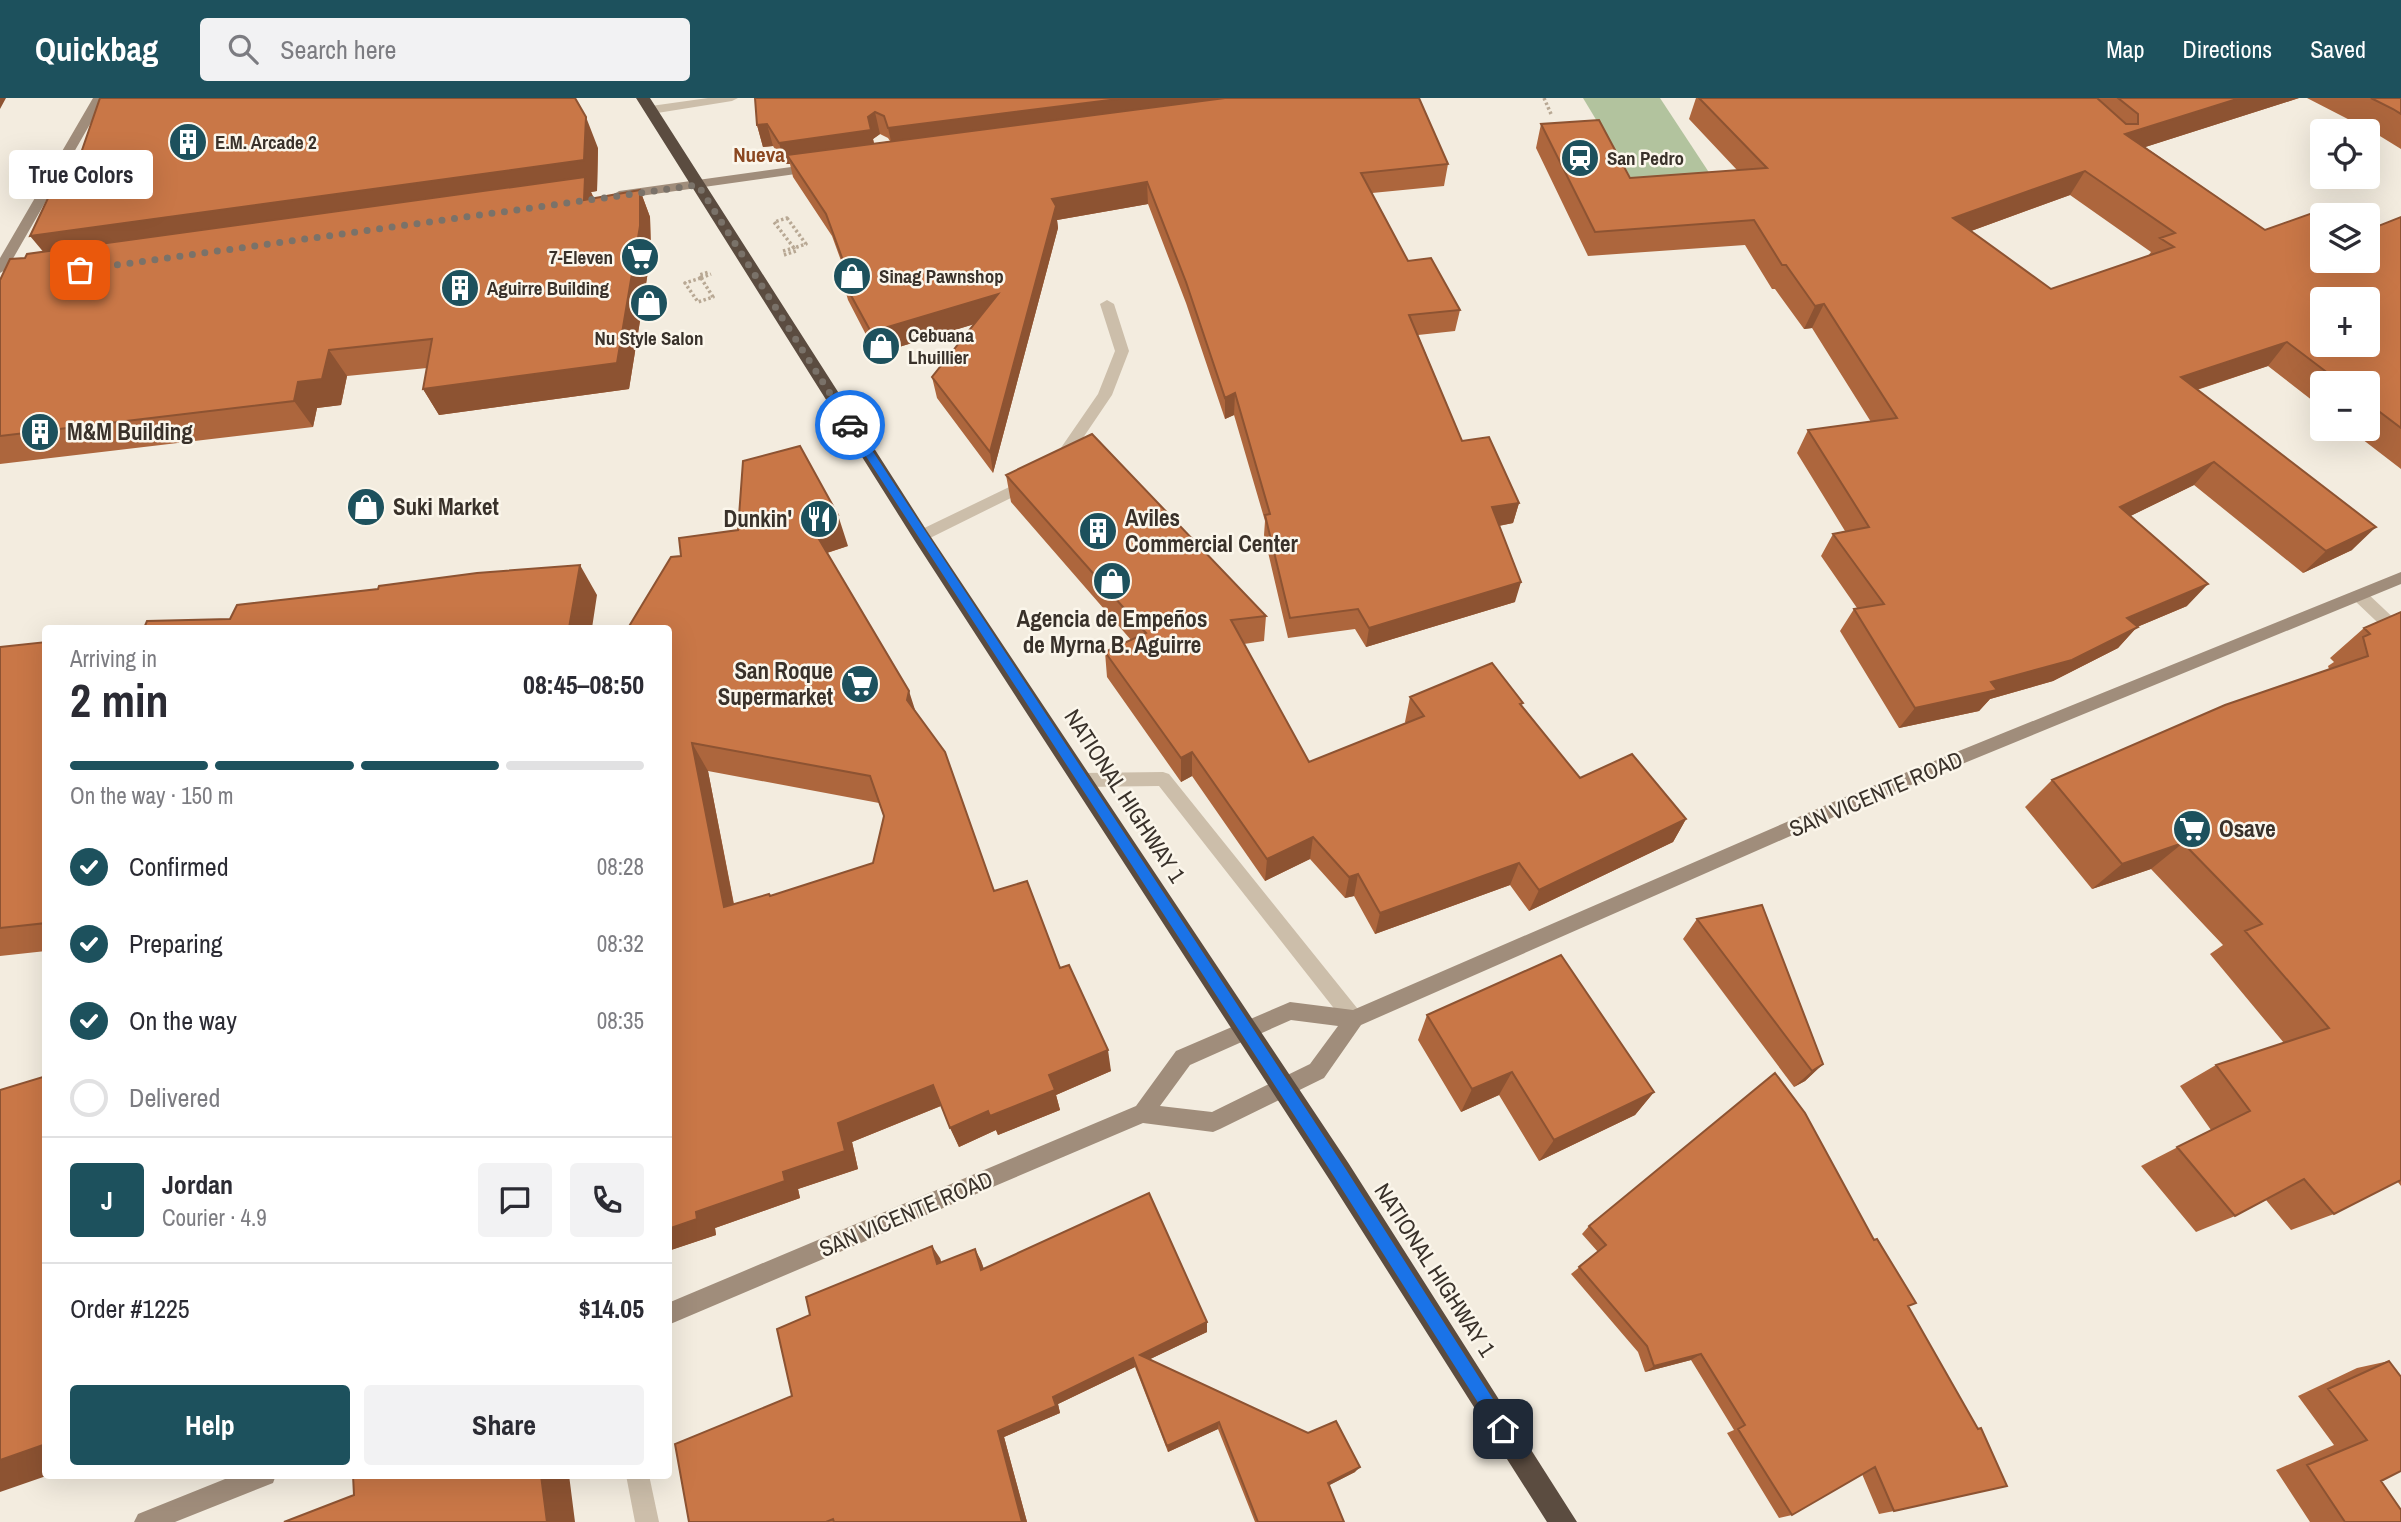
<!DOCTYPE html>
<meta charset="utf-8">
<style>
:root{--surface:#fff;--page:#f2f2f3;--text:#2b2b33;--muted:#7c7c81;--line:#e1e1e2;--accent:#1d515d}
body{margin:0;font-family:"Archivo Narrow",sans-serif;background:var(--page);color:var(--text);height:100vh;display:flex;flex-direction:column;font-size:26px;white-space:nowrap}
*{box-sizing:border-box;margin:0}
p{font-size:23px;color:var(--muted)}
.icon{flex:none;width:38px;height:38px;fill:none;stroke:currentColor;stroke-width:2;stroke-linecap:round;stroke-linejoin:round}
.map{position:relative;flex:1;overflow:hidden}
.drawer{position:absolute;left:42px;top:527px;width:630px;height:854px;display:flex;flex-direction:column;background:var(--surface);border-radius:7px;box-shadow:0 7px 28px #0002}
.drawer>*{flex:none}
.buttons{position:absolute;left:2310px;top:21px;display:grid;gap:14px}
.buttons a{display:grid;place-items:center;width:70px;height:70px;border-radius:7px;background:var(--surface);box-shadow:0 7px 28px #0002;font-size:35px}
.pin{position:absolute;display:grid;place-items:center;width:60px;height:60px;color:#fff;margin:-30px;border-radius:14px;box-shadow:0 4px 10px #0006}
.courier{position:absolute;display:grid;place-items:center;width:70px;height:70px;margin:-35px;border:5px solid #1a73e8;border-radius:50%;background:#fff;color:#222;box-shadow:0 2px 9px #0007}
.bubble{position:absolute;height:49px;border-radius:7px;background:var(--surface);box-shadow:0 7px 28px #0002;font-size:23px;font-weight:700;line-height:49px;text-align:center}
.headline em{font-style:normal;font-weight:700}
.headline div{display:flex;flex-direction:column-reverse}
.headline{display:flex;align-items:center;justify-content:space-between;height:119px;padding:0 28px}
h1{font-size:46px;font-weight:700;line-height:52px}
.bar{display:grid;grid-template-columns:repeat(4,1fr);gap:10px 7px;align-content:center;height:84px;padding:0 28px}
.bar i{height:9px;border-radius:5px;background:var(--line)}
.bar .on{background:var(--accent)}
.bar p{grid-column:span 4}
.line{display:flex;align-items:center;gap:18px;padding:0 28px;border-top:2px solid var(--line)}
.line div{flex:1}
.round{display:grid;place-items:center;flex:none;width:74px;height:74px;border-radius:7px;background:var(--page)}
ol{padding:0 28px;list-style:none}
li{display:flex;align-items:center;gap:21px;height:77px}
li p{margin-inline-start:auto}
li .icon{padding:7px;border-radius:50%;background:var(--accent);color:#fff;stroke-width:4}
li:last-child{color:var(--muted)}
li i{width:38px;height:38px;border:4px solid var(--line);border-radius:50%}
.action{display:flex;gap:14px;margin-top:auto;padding:14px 28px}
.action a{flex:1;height:80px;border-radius:7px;background:var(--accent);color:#fff;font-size:28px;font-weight:700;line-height:80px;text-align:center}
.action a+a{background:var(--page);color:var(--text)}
header{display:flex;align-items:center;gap:42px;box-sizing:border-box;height:98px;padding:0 35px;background:var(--accent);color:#fff}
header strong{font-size:33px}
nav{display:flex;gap:38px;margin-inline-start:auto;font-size:24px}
.search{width:490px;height:63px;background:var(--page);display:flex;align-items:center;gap:18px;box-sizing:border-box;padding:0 24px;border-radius:7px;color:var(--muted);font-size:26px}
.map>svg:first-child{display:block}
.green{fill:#b2c39e}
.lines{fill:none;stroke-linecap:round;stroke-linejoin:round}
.path{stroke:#b8a894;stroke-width:3.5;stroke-dasharray:2.5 2.5;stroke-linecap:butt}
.lane{fill:#ccbeaa;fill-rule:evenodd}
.street{fill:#ccbeaa;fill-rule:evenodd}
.secondary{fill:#a08d7b;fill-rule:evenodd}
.highway{fill:#5b4c40;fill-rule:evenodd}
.wall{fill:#ad663d;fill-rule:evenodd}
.shaded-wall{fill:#8d5332}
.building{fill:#c97747;stroke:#8d5332;stroke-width:2;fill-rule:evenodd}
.route{fill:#1a73e8}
.done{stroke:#7a7269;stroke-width:7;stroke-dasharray:0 12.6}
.labels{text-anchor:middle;stroke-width:5;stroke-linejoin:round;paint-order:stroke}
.far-poi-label{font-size:19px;font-weight:bold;fill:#39312a;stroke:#fbf6eb;text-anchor:start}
.far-quarter-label{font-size:21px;font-weight:bold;fill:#8b4720;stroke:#fbf6eb}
.poi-label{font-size:23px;font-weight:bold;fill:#39312a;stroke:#fbf6eb;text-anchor:start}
.street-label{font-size:23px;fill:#39312a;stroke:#fbf6eb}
</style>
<header>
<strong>Quickbag</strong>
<div class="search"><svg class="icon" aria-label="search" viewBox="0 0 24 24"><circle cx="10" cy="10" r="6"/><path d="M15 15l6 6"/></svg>Search here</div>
<nav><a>Map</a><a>Directions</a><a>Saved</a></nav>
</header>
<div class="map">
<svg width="2401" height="1424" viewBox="0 0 2401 1424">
<rect width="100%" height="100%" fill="#f3ecdf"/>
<path class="green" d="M1583 0H1660L1712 79 1636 88Z"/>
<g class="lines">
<path class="path" d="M1544 0 1551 16
M787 120 806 146 794 150 774 124Z
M783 153 794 150
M784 157 796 153 794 150
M701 180 713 199 698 204 685 185Z
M701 180 699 177 709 174
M701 180 711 176"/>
<path class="lane" d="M708 0H738L732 3 651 16 645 12 651 8Z
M1107 202 1114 206 1129 253 1112 297 1066 365H1056L1054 361 1056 357 1098 296 1115 253 1100 206Z
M1030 379 1037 384 1035 388 926 442H916L913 438 916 434Z"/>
<path class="street" d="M2360 492 2366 494 2401 527V543L2395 541 2354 502 2352 498 2354 494Z
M1163 674 1169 676 1361 915 1364 921 1361 927 1354 930 1347 927 1159 688 1082 689 1076 687 1073 682 1076 677 1082 675Z
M626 1377H649L659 1424H635Z"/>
<path class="secondary" d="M93 0H105L7 171 0 175V160Z
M813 66 819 70 817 73 619 101 613 97 619 93Z
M2401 474V486L1845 714 1361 927 1324 980 1220 1031 1213 1034 1143 1025 668 1227V1205L1136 1008 1176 953 1283 907 1290 904 1353 912 1833 704ZM1291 922 1338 928 1310 966 1212 1014 1160 1008 1190 967Z
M235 1377H276L273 1385 175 1424H134L138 1416Z"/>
<path class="highway" d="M636 0H650L927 433 1349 1066 1577 1424H1547L1331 1084 915 443Z"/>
</g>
<path class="wall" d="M755 0 1448 66 1444 88 1372 95 1408 163 1460 212 1455 233 1418 237 1462 343 1519 405 1513 425 1499 428 1515 504 1366 549 1355 531 1288 540 1264 437 1265 423 1234 317 1225 321 1186 205 1148 106 1057 122 1058 130 993 375 937 300 932 279 974 226 876 256 848 202 842 181 847 179 832 138 793 79 790 66H785L773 48 763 49 757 27ZM880 36 888 40 890 43 874 46 873 41Z
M1696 0H2299L2145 49 2265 132 2371 131 2401 119V371L2349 331H2368V285H2322V310L2268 268 2197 292 2352 452 2303 475 2194 387 2130 418 2187 508 2137 529 2118 550 2053 583 1990 601 1979 613 1899 630 1840 533 1854 511 1857 510 1821 458 1833 436 1845 433 1797 355 1808 332 1871 324 1812 230 1804 231 1775 191H1772L1745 147 1588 158 1536 50 1541 26 1630 80 1737 72 1689 21ZM2070 97 2151 154 2148 158 2051 191 1971 133Z
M2307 0H2401V51L2375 35Z
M598 50 597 93 591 94 594 100 640 92 650 119 651 155 629 291 439 317 423 291 427 270 347 278 341 307 317 310 313 329 0 366V182L25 160Z
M1006 377 1266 518 1264 543 1244 546 1309 664 1406 625 1405 624 1410 599 1523 605 1521 608 1580 680 1686 721 1673 744 1529 813 1510 787 1375 836 1354 798 1345 800 1310 761 1265 783 1192 678 1181 684 1107 579 1105 554 1131 542 1011 404Z
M848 448 827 455 916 615 994 793 1060 870 1111 973 1056 997 1060 1012 998 1037 996 1032 959 1049 941 1008 852 1044 858 1071 798 1091 800 1100 715 1130 716 1137 668 1153 671 459ZM708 673 879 705 884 718 873 765 771 798 769 796 734 806Z
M2401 514V1088L2397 1083 2334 1116 2291 1132 2266 1102 2235 1118 2196 1134 2141 1068 2211 1032 2180 988 2216 967 2284 945 2210 856 2223 847 2151 771 2092 791 2025 709 2052 682 2329 571 2328 568 2334 564 2330 560 2364 530Z
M46 544V853L0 858V549Z
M1697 821 1823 966 1805 983 1794 989 1683 841Z
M1427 917 1654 994 1635 1017 1539 1063 1499 997 1461 1014 1418 942Z
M1589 1128 1908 1208 1894 1413 1879 1416 1862 1376 1792 1417 1779 1420 1727 1335 1734 1332 1691 1262 1645 1274 1638 1254 1571 1176 1598 1154 1582 1136Z
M975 1151 981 1163 984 1171 1207 1224V1234L1150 1261 1355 1374 1329 1387 1344 1424H1255L1218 1331 1168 1354 1135 1269 1058 1306 1060 1315 1004 1339 1027 1424H689L940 1160 941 1165Z
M2389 1263 2381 1383 2401 1424H2310L2276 1372 2334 1347 2298 1298 2357 1270Z"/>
<path class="shaded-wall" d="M0 0H6L0 11Z
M1126 0H1300L893 52 888 30Z
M2240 0H2299L2111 60 2125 36Z
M875 14 880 36 873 41 876 54 787 57 790 66H785L779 45 868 19Z
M586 19 598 50 597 93 591 94 596 106 56 169 30 138Z
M767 26 773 48 763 49 757 27Z
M2085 73 2070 97 1941 144 1953 120Z
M1147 84 1148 106 1057 122 1058 130 993 375 990 354 1052 101Z
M640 92 650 119 651 155 629 291 439 317 423 291Z
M998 196 1001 218 876 256 871 234Z
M1824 206 1812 230 1804 231 1815 208Z
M2287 244 2268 268 2162 303 2181 279Z
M329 252 347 278 341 307 317 310 313 329 294 303 298 284Z
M1235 295 1234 317 1225 321V300Z
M2214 364 2194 387 2102 432 2120 409Z
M1519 405 1513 425 1487 430 1492 409Z
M838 417 848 448 820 457 810 426Z
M2376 429 2352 452 2303 475 2326 453Z
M580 467 597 497 592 530H569Z
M1521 484 1515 504 1366 549 1369 530Z
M2208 486 2187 508 2137 529 2118 550 2053 583 1990 601 1979 613 1899 630 1915 610 1991 584 2127 520Z
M909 593 918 621 907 602Z
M692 645 708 673 739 834 724 809Z
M1192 654V678L1181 684V660Z
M1686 721 1673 744 1529 813 1539 792Z
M1313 739 1310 761 1265 783 1267 761Z
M2183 745 2151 771 2092 791 2122 766Z
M1519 765 1510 787 1375 836 1380 815Z
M1358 776 1354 798 1345 800 1349 779Z
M1108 952 1111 973 1056 997 1060 1012 998 1037 996 1032 959 1049 950 1030 988 1013 1049 977Z
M1823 966 1805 983 1794 989 1812 973Z
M1512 974 1499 997 1461 1014 1472 991Z
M933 987 943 1007 852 1044 858 1071 798 1091 800 1100 715 1130 716 1137 668 1153V1131L838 1025Z
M1654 994 1635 1017 1539 1063 1554 1042Z
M932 1148 940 1160 945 1177 937 1166Z
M975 1151 981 1163 988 1183 981 1172Z
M1207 1224V1234L1142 1265 1140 1257Z
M1701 1256 1691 1262 1645 1274 1654 1268Z
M1133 1260 1135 1269 1058 1306 1060 1315 1004 1339 1027 1424H1022L998 1333 1053 1299Z
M1219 1324 1218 1331 1168 1354 1167 1348Z
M46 1346V1377H49L0 1394V1362Z
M1360 1369 1355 1374 1324 1390 1328 1385Z
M541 1377H569L575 1424H547Z"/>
<path class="building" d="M100 0H575L586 19 584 62 30 138 69 56 81 55Z
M755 0H1126L888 30 884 18 875 14 868 19 871 32 779 45 767 26 757 27Z
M1225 0H1419L1448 66 1361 75 1408 163 1431 160 1460 212 1409 217 1462 343 1489 339 1519 405 1492 409 1521 484 1369 530 1358 511 1290 520 1265 417 1270 416 1235 295 1225 300 1186 184 1147 84 1052 101 1056 108 990 354 932 279 998 196 871 234 842 181 849 179 826 116 787 57Z
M1699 0H2097L2126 26H2138V16L2118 0H2240L2125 36 2265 132 2335 107 2350 117H2322V163H2368V129L2371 131 2401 119V330L2368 305V285H2341L2287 244 2181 279 2376 429 2326 453 2214 364 2120 409 2208 486 2127 520 2138 529 2072 562 1991 584 1997 592 1915 610 1854 511 1884 506 1833 436 1869 429 1808 332 1897 320 1824 206 1815 208 1786 167H1782L1754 122 1595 134 1541 26 1599 22 1630 80 1767 70ZM2085 73 2175 135 2160 140 2174 149 2051 191 1953 120ZM2322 201H2368V247H2322Z
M2371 0H2401V16L2393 11Z
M585 79 584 102 640 92V128L617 265 423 291 432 241 329 252 322 281 298 284 294 303 0 338V182L10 161 25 160 27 156Z
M1092 336 1266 518 1231 522 1309 664 1424 618 1410 599 1492 565 1523 605 1520 606 1580 680 1632 656 1686 721 1539 792 1519 765 1380 815 1358 776 1349 779 1313 739 1267 761 1192 654 1181 660 1105 554 1146 535 1006 377Z
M800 348 838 417 810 426 909 593 907 602 945 654 994 793 1027 783 1060 870 1069 867 1108 952 1049 977 1055 992 990 1018 988 1013 950 1030 933 987 838 1025 845 1053 783 1074 785 1083 696 1114 697 1121 668 1131V530H628L671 459 681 458 679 440 738 432 743 363ZM692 645 870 678 884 718 873 765 770 798 769 796 724 809Z
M580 467 569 530H144L147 523 230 521 237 507 378 491 379 488 477 475Z
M2401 514V1082L2334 1116 2304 1081 2235 1118 2177 1049 2250 1013 2216 967 2329 930 2245 833 2262 826 2183 745 2122 766 2052 682 2225 607 2368 558 2363 539 2370 536 2364 530Z
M46 544V825L0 830V549Z
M1762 807 1823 966 1812 973 1697 821Z
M1561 857 1654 994 1554 1042 1512 974 1472 991 1427 917Z
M1775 975 1805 1015 1874 1142 1877 1141 1916 1205 1908 1208 1978 1331 1981 1330 2007 1388 1894 1413 1875 1369 1792 1417 1738 1331 1745 1327 1701 1256 1654 1268 1647 1248 1579 1169 1606 1147 1589 1128Z
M46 978V1346L0 1362V992Z
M1149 1095 1207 1224 1140 1257 1308 1335 1336 1323 1360 1369 1328 1385 1344 1424H1258L1219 1324 1167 1348 1133 1260 1053 1299 1056 1308 998 1333 1022 1424H834L833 1421 826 1424H689L675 1346 792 1298 777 1231 810 1217 806 1199 932 1148 937 1166 975 1151 981 1172Z
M2389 1263 2401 1279V1373L2381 1383 2401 1412V1424H2345L2307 1367 2367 1342 2328 1291Z
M353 1377H541L547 1424H284L354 1397Z"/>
<path class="route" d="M847 325H854L1345 1070 1509 1326 1511 1331 1509 1336 1503 1338 1498 1336 1335 1080 847 329Z"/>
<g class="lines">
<path class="done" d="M80 172 698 87 850 327"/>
</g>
<defs>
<symbol id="building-disc" viewBox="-11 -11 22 22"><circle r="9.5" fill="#1d515d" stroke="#fbf6eb"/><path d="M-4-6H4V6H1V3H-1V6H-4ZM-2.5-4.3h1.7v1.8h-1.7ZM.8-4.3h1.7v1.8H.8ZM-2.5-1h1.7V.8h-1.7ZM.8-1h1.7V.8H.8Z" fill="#fff"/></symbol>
<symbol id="station-disc" viewBox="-11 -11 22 22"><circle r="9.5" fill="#1d515d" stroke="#fbf6eb"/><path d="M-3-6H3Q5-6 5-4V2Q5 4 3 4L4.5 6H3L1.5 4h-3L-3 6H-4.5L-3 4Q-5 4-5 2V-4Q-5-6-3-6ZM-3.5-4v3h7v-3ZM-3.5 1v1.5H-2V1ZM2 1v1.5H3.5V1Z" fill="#fff"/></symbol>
<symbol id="supermarket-disc" viewBox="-11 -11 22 22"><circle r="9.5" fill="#1d515d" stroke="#fbf6eb"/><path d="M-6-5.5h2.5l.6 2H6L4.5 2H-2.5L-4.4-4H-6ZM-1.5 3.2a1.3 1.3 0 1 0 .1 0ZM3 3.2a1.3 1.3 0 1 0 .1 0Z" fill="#fff"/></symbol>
<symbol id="shop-disc" viewBox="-11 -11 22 22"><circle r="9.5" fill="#1d515d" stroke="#fbf6eb"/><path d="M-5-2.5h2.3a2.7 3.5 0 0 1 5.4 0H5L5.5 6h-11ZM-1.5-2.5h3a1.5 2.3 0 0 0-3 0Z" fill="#fff"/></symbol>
<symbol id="restaurant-disc" viewBox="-11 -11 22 22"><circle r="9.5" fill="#1d515d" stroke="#fbf6eb"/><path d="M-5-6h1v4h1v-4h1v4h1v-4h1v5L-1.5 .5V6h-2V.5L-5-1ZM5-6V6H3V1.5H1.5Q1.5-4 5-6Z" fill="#fff"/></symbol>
</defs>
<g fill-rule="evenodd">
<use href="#building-disc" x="166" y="22" width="44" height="44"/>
<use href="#station-disc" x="1558" y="38" width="44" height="44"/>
<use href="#supermarket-disc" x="618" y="137" width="44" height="44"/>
<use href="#shop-disc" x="830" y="156" width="44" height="44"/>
<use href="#building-disc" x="438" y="168" width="44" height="44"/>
<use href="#shop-disc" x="627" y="183" width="44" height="44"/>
<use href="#shop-disc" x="859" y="226" width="44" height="44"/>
<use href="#building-disc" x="18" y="312" width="44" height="44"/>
<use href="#shop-disc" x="344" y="387" width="44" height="44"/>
<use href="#restaurant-disc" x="797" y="399" width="44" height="44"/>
<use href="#building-disc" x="1076" y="411" width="44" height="44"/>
<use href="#shop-disc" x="1090" y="461" width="44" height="44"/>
<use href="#supermarket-disc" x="838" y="564" width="44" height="44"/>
<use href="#supermarket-disc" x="2170" y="709" width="44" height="44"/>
</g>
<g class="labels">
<g class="far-poi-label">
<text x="215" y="51">E.M. Arcade 2</text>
<text x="1607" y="67">San Pedro</text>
<text x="613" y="166" text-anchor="end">7-Eleven</text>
<text x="879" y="185">Sinag Pawnshop</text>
<text x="487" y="197">Aguirre Building</text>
<text x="908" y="244">Cebuana<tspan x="908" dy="22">Lhuillier</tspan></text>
<text x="649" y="247" text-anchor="middle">Nu Style Salon</text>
</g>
<g class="far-quarter-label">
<text x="759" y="64">Nueva</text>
</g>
<g class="poi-label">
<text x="67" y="342">M&amp;M Building</text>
<text x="393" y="417">Suki Market</text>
<text x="1125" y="428">Aviles<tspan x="1125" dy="26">Commercial Center</tspan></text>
<text x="792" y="429" text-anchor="end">Dunkin'</text>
<text x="1112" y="529" text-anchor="middle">Agencia de Empeños<tspan x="1112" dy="26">de Myrna B. Aguirre</tspan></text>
<text x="833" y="581" text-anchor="end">San Roque<tspan x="833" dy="26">Supermarket</tspan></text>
<text x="2219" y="739">Osave</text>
</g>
<g class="street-label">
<text transform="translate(1876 696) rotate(-23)" y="8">SAN VICENTE ROAD</text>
<text transform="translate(1125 698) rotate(57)" y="8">NATIONAL HIGHWAY 1</text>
<text transform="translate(906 1116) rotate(-23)" y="8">SAN VICENTE ROAD</text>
<text transform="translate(1435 1172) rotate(57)" y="8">NATIONAL HIGHWAY 1</text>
</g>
</g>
</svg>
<div class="buttons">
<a><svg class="icon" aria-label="locate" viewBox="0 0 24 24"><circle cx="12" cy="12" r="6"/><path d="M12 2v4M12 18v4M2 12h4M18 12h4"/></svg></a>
<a><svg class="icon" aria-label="layers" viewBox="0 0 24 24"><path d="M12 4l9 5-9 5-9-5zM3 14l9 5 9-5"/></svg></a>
<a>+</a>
<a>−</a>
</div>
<div class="pin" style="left:80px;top:172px;background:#ea580c"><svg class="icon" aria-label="bag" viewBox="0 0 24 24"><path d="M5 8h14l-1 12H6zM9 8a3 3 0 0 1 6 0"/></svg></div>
<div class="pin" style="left:1503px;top:1331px;background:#1f2937"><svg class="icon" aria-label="home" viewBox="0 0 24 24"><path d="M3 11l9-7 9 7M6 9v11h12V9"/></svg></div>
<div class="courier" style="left:850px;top:327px"><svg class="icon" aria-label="car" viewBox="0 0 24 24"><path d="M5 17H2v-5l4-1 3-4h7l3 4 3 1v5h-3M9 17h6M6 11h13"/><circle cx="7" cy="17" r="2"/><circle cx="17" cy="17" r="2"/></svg></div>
<div class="bubble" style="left:9px;top:52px;width:144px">True Colors</div>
<section class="drawer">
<div class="headline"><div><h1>2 min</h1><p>Arriving in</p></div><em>08:45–08:50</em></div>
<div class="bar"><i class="on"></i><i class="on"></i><i class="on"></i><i></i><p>On the way · 150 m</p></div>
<ol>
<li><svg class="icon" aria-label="check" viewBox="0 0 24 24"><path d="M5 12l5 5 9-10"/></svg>Confirmed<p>08:28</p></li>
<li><svg class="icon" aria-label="check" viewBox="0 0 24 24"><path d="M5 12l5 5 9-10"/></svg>Preparing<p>08:32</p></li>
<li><svg class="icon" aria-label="check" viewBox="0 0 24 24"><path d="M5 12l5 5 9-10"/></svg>On the way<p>08:35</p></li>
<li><i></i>Delivered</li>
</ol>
<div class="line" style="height:126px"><b class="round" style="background:var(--accent);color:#fff">J</b><div><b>Jordan</b><p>Courier · 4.9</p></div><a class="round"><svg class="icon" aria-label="chat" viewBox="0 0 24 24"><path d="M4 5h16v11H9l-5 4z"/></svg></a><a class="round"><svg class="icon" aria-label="phone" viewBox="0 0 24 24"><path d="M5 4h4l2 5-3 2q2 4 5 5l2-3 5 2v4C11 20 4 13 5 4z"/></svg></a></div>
<div class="line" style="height:91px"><div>Order #1225</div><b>$14.05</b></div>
<div class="action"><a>Help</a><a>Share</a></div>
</section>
</div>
